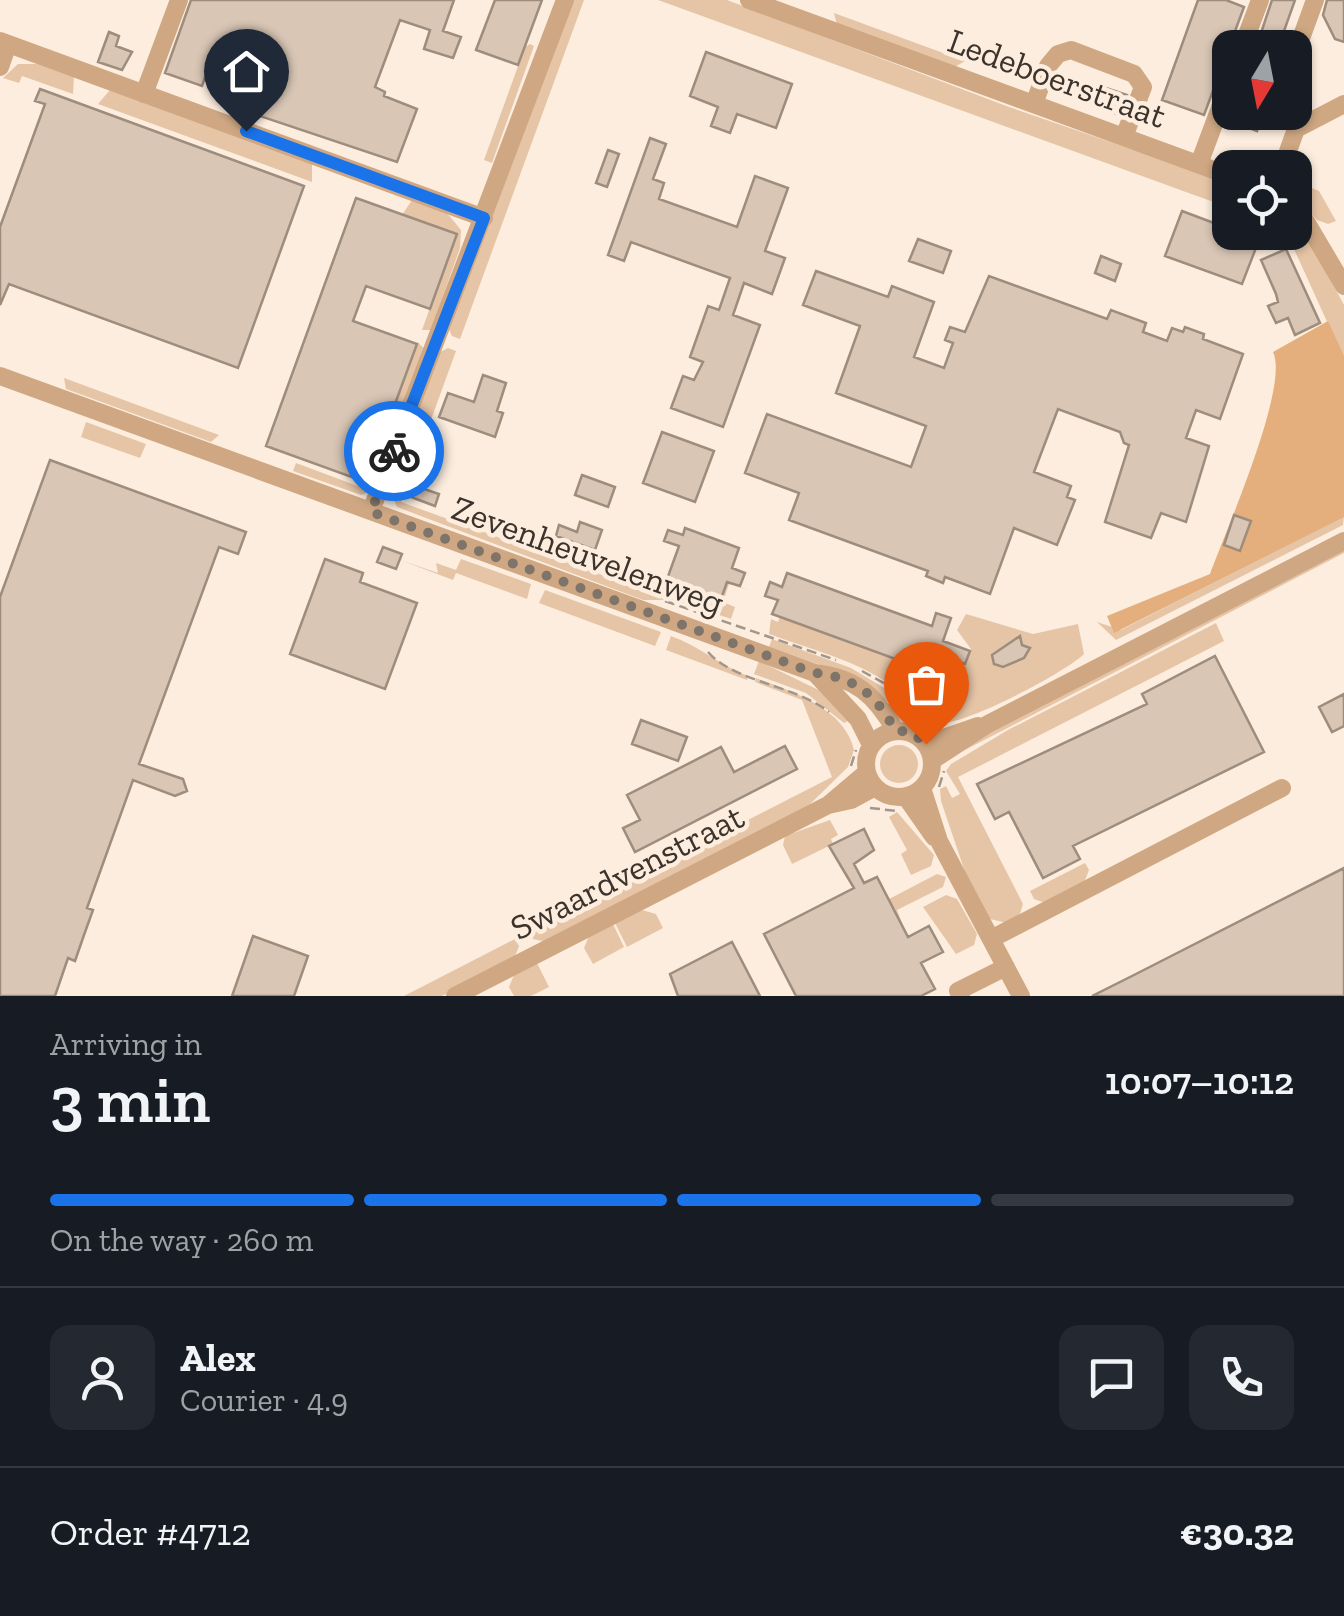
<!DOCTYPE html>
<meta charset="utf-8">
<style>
:root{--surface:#171b24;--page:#242831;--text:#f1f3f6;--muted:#9ea1a6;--line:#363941;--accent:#1a73e8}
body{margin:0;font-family:"Zilla Slab",serif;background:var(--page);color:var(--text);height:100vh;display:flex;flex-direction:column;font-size:38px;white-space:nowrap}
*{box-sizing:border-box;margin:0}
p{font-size:32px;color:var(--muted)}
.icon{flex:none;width:55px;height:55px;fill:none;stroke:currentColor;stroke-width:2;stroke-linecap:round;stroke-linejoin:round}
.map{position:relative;height:996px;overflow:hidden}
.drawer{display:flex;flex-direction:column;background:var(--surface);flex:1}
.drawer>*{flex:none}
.needle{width:65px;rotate:190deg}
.fabs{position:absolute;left:1212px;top:30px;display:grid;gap:20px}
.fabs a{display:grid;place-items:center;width:100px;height:100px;border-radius:20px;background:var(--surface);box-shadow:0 2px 8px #0004;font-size:50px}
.pin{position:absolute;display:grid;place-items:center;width:85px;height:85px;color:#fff;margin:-102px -42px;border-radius:50% 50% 50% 0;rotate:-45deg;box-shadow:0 0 10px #0007}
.pin .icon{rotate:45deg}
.courier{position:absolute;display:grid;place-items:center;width:100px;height:100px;margin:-50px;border:8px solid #1a73e8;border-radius:50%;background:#fff;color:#222;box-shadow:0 2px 12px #0007}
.headline em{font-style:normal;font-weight:600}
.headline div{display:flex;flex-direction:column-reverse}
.headline{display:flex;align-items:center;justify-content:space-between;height:170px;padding:0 50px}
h1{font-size:65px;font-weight:600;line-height:75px}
.bar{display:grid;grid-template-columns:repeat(4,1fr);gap:15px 10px;align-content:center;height:120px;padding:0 50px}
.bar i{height:12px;border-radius:8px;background:var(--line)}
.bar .selected{background:var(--accent)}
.bar p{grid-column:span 4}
.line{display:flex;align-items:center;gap:25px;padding:0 50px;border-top:2px solid var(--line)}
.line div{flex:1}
.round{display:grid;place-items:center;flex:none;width:105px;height:105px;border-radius:20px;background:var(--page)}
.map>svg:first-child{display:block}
.green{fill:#e6c5a7}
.forest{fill:#e4af7d}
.building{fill:#d9c6b5;stroke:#9e8c7c;stroke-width:2.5}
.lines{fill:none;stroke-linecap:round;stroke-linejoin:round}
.path{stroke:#a2968b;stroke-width:2.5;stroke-dasharray:10 5;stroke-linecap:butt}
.minor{stroke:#cfa883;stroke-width:18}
.done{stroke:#7f746a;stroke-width:10;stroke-dasharray:0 18}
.route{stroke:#1a73e8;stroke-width:12}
.labels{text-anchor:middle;stroke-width:9;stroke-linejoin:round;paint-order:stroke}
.street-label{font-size:35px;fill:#3b332c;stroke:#fcedde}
</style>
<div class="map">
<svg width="1344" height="996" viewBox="0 0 1344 996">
<rect width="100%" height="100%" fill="#fcedde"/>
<path class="green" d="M565 0H584L460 339 452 336 447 325Z
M658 0H727L1009 107 1230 183V208Z
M834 13 965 61 953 68 837 25Z
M530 44 534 46 492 163 484 160 525 47Z
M18 64H37L74 77 73 94 22 76 19 83 3 78Z
M110 90 312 164V182L98 104Z
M1295 181 1319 191 1336 221 1328 224 1317 220 1295 194Z
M412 200 447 213 461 230 460 248 431 330H422L456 235 402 215Z
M1295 213 1344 305V359L1294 249 1280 233 1295 232Z
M417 342 424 348 391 437 375 431 384 433Z
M448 348 456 351 401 502 660 596 666 582 719 602 727 582 748 590 729 584 723 602 735 607 731 619 675 600H643L397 507 389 489 436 354Z
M64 378 219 435 211 442 66 389Z
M86 422 146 444 140 458 81 437Z
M374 460 382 463 369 492 361 495 293 471 296 463 363 488Z
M1344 516 1343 525 1116 640 1097 622 1121 630Z
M1344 549V553L961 752 1010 720Z
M461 559 531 584 527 599 456 573 453 580 400 560 438 573 436 563 456 570Z
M545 590 661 632 655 646 539 603Z
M966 614 1033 634 1078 624 1084 654C1066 672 964 726 939 723 922 721 905 694 891 685 855 660 810 649 769 634L771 619 778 622 780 616 904 662 897 683 907 686 911 677 955 692 971 649 957 630Z
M1216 623 1224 641 958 777 1023 904 1019 917 1007 923 990 919 967 878 941 801 940 789 946 786 952 798 960 794 946 771 951 764 1008 730Z
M671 636C700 646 719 665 748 676L747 680 666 650Z
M772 639 851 668 896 695 884 702 852 676 769 647Z
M759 661 831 696 852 719 844 723 806 693 754 674Z
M756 678C791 691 845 708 854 750L848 767 805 809 547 942 533 939 529 932 832 777 802 700 755 682Z
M903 699 927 723 947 732C921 738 902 726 886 705Z
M880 764a19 19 0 1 1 38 0a19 19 0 1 1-38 0Z
M897 812 934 855 931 866 911 875 901 854 907 850 889 817Z
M830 820 838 835 831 839 833 844 792 864 783 845 785 836Z
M1085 863 1089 870 1084 883 1045 903 1034 899 1030 891Z
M937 874 946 877 943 887 897 910 906 934 889 899Z
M946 895 957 899 977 934 974 945 956 954 923 907Z
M642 910 656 914 663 928 627 947 615 923Z
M613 924 624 947 593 964 584 948 589 936Z
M515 939 519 946 514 959 442 996H404Z
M537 963 549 987 531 996H514L509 987 514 975Z"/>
<path class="forest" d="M1328 321 1344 356V517L1114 633 1107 616 1210 574C1225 533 1290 386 1273 352Z"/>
<path class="building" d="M191 0H454L443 31 461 37 453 58 424 49 430 30 400 20 375 87 385 92 384 96 417 109 397 162 248 112 264 70 214 52 202 86 165 73Z
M495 0H542L518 65 476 50Z
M1198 0H1226L1244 7 1204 115 1162 100Z
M1272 0H1295L1278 48H1256Z
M1327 0H1344V42L1335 39 1323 15Z
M109 32 119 36 116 46 132 52 122 70 98 62Z
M706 52 792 84 776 128 737 114 730 133 711 126 718 107 690 96Z
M1100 86 1127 95 1119 115 1093 105Z
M40 89 304 186 238 368 9 284 0 305V227L45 104 35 101Z
M1232 112H1264L1257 131 1229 120Z
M650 138 666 144 653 179 664 183 659 199 737 227 755 176 788 188 765 251 785 258 772 294 744 283 733 315 760 325 723 427 671 408 683 376 694 380 703 362 690 357 708 306 719 310 730 278 631 242 624 261 608 255Z
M608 150 619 154 607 187 596 183Z
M356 198 457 234 430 309 366 286 353 321 417 344 384 434 375 430 357 479 266 446Z
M1182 211 1259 240 1242 284 1165 256Z
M918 239 951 251 943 273 909 261Z
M1286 249 1320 323 1295 335 1288 318 1276 323 1268 306 1278 302 1276 294 1261 260Z
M1101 256 1121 264 1115 281 1095 273Z
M816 271 888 297 892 286 934 302 914 357 944 368 953 343 945 340 950 327 965 332 989 276 1107 319 1111 310 1146 323 1143 332 1167 341 1172 328 1183 332 1185 327 1204 334 1203 339 1243 354 1220 419 1196 410 1186 438 1209 446 1186 522 1161 513 1151 538 1105 522 1129 445 1124 443 1120 432 1058 409 1034 472 1071 486 1067 497 1075 500 1057 545 1014 528 990 594 945 577 943 583 926 576 928 571 789 520 799 493 745 473 767 414 911 467 926 426 836 393 860 326 803 305Z
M483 375 506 383 497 411 503 413 495 437 439 417 448 393 474 402Z
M662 432 714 451 695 502 643 483Z
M50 460 246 532 238 554 219 547 139 764 183 779 187 791 175 796 133 780 87 908 93 910 84 935 75 961 68 958 55 996H0V597Z
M582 475 615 487 608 507 575 495Z
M407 483 439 494 435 506 403 494Z
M1234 515 1251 521 1240 551 1224 545Z
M580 522 602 530 595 550 556 536 559 525 577 532Z
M685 528 739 548 732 568 745 573 740 586 727 582 720 602 666 582 679 546 664 541 668 530 683 535Z
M383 547 402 554 396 569 377 562Z
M325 559 363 573 360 582 417 603 385 689 290 654Z
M787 573 932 626 936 613 951 618 943 641 970 651 965 664 960 662 957 670 935 662 929 678 903 668 904 662 772 614 778 600 765 596 770 582 782 587Z
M1020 636 1022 645 1030 648 1024 658 1003 667 994 664 992 655Z
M1215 656 1264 752 1073 846 1080 859 1043 878 1009 812 995 819 977 784 1147 704 1142 694Z
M1344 694V726L1332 732 1319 707Z
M641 720 687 737 678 761 632 744Z
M785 746 797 769 635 852 623 828 640 820 627 795 721 747 734 772Z
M864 829 874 850 854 864 864 883 877 877 908 937 929 926 943 952 921 963 935 989 921 996H796L764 934 854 888 829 846Z
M1344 868V996H1092L1132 976Z
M253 936 308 956 294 996H232Z
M732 942 760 996H678L670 974Z"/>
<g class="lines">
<path class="path" d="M665 601 836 660
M708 652C734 682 795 685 829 712
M862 671 891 687 936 725
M851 766 856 750
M939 787 944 771
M870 808 897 811"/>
<path class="minor" d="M749 0 1230 176
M0 41 484 218
M1242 48 1260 0
M0 67 8 44
M144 94 179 0
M1034 104 1048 66 1058 54 1071 50 1134 74 1143 87 1124 137
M1296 129 1344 104
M1199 164 1230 81
M1282 168 1296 129 1299 44 1315 0
M1295 203 1344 286
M0 376 815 673C856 678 875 695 895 730
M371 511 565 0
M815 673 858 719 871 745
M866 764a33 33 0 1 1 66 0a33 33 0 1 1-66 0Z
M926 744 978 726
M933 760 988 724 1344 541
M922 788 939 841 1021 996
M906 797 934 837
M828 805 851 800 875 787
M991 939 1282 788
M455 996 828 805 867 772
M961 996 958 991 1006 967"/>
</g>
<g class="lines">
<path class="done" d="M394 451 371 512 815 673C856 678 875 694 895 730L912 733 926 744"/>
<path class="route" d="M246 131 484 218 394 451"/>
</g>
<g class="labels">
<g class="street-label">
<text transform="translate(1057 78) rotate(20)" y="12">Ledeboerstraat</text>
<text transform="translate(588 555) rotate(20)" y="12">Zevenheuvelenweg</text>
<text transform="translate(627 872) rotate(-27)" y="12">Swaardvenstraat</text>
</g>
</g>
</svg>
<div class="fabs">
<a><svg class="needle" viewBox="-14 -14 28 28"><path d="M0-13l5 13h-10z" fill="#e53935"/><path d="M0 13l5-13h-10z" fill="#9ea1a6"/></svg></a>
<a><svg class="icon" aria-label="locate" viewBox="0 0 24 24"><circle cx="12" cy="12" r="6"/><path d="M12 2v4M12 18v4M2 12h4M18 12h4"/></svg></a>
</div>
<div class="pin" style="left:926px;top:744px;background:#ea580c"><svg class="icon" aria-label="bag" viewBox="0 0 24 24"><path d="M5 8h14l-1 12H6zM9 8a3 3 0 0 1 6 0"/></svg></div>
<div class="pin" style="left:246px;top:131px;background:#1f2937"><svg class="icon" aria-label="home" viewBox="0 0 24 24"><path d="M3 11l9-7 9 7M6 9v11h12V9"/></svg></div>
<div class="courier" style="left:394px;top:451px"><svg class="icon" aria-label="bike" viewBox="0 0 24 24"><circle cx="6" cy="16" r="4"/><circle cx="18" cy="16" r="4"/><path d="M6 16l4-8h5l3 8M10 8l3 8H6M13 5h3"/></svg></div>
</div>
<section class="drawer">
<div class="headline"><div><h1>3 min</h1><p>Arriving in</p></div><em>10:07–10:12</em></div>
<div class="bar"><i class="selected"></i><i class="selected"></i><i class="selected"></i><i></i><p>On the way · 260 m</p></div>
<div class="line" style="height:180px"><a class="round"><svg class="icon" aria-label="person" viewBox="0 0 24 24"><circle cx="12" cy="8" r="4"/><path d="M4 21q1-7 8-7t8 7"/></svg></a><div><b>Alex</b><p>Courier · 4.9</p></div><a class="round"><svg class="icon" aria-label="chat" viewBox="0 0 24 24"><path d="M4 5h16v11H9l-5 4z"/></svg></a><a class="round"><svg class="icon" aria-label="phone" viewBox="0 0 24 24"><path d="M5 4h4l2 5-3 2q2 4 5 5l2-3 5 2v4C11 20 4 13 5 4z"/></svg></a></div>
<div class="line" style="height:130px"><div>Order #4712</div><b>€30.32</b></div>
</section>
